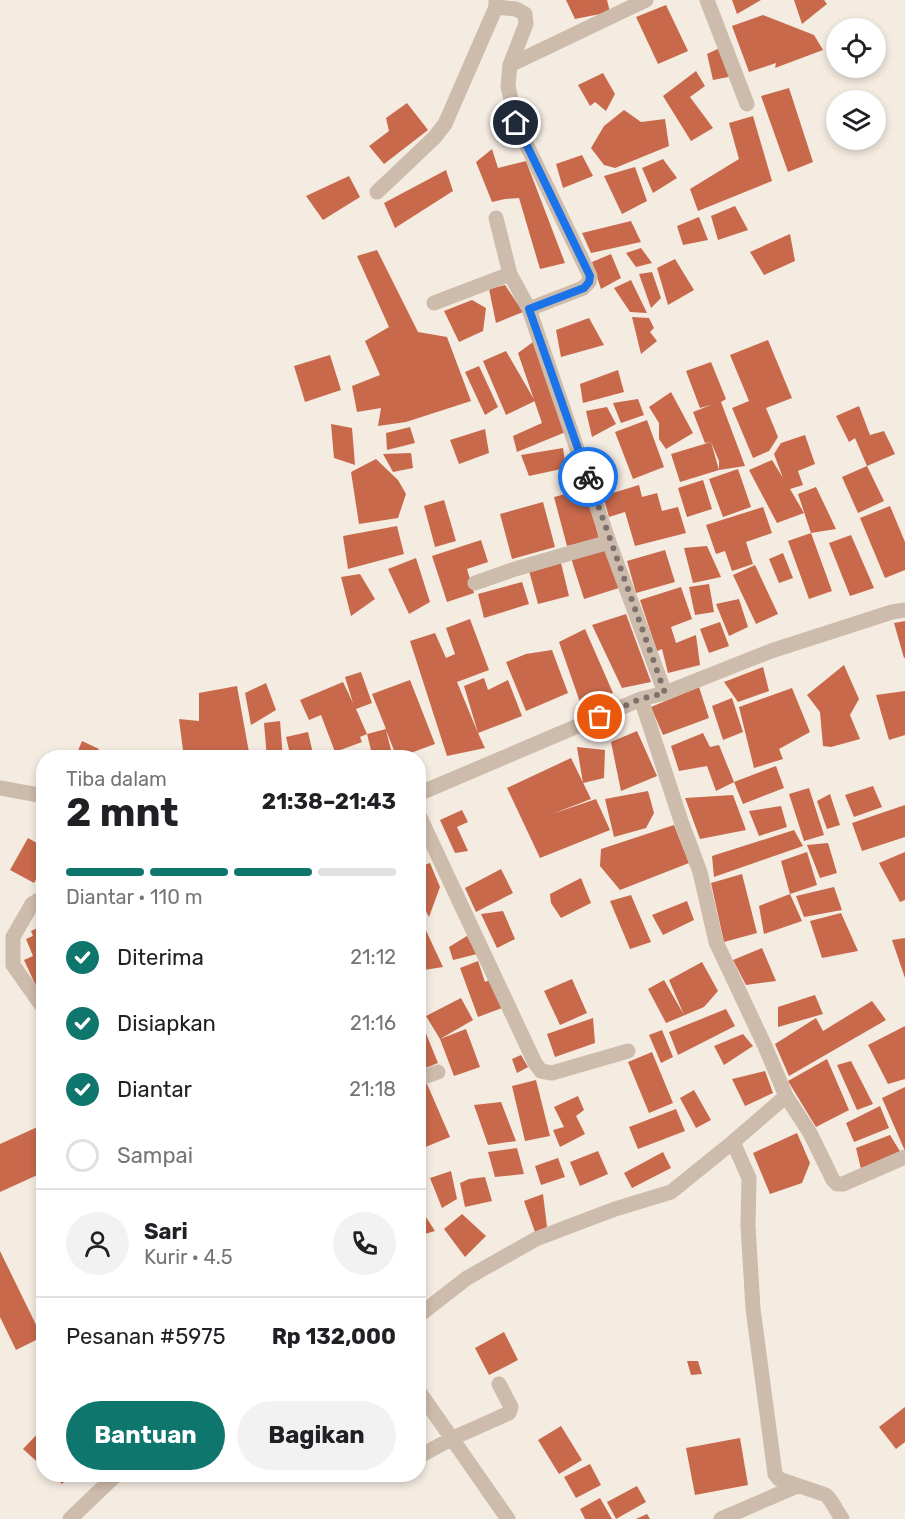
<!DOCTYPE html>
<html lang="id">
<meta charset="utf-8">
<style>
:root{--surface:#fff;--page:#f2f2f2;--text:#202124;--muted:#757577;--line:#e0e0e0;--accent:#0f766e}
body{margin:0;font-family:Rubik,sans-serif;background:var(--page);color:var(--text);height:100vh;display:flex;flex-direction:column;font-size:22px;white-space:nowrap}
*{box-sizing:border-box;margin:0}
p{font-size:20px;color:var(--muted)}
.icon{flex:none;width:33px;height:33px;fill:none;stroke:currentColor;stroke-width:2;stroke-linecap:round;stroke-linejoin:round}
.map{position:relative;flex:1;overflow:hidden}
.panel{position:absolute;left:36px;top:750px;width:390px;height:732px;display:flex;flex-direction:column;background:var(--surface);border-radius:24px;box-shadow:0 3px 9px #0003}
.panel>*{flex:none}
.buttons{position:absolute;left:826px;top:18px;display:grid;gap:12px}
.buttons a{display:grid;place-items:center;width:60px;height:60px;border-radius:50%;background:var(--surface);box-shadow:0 3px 9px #0003;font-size:30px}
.pin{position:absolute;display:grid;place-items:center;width:51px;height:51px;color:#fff;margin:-26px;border:3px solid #fff;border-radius:50%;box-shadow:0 2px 6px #0007}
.courier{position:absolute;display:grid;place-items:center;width:60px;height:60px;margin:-30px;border:4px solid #1a73e8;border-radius:50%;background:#fff;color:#222;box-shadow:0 2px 8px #0007}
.summary em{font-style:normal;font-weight:700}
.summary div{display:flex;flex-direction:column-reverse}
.summary{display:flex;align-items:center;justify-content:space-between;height:102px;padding:0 30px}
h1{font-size:39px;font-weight:700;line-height:45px}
.bar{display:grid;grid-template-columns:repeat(4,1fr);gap:9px 6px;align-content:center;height:72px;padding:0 30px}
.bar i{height:8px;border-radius:4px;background:var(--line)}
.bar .active{background:var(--accent)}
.bar p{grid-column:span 4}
.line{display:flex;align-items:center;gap:15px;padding:0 30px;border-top:2px solid var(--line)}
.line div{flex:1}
.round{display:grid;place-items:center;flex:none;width:63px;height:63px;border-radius:32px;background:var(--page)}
ol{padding:0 30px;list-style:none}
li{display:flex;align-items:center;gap:18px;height:66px}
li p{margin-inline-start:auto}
li .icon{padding:6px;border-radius:50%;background:var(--accent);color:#fff;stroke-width:4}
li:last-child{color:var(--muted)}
li i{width:33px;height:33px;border:3px solid var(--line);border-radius:50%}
.cta{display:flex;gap:12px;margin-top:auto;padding:12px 30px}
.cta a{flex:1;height:69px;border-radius:36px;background:var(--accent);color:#fff;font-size:24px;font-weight:700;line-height:69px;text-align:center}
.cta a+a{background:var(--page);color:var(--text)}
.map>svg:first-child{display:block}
.building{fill:#c8694b}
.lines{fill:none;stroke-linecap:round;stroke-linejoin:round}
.minor{stroke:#cdbbac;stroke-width:15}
.done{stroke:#7c716b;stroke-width:6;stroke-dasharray:0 10.8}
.route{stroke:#1a73e8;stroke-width:8}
</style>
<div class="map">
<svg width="905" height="1519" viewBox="0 0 905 1519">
<rect width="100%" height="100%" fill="#f4ebe1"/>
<path class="building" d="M566 0H607L610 12 575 19Z
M732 0H761L737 14Z
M794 0H824L827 4 802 24Z
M666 5 688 51 658 64 636 17Z
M763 15 814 35 823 50 775 68 776 63 749 72 732 26Z
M724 46 733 76 713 80 707 54Z
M696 71 705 86 690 97 713 128 691 141 663 96Z
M603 73 615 94 606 111 595 102 590 106 578 85Z
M789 88 813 162 788 172 761 96Z
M407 103 428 130 384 164 369 146 389 131 386 118Z
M624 110 641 122 665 119 669 146 615 168 604 165 591 148 604 126Z
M753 116 772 181 698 211 690 189 739 159 729 123Z
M492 149 498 168 526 161 565 263 540 269 519 198 505 199 492 202 476 162Z
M582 155 593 176 563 188 556 164Z
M663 159 677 178 653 193 642 168Z
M635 167 647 201 622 214 604 176Z
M446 170 453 191 395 228 384 203Z
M349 176 360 197 323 220 306 196Z
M735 206 748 230 718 240 711 216Z
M699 217 708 240 683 245 677 226Z
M631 221 641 242 591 253 582 233Z
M790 234 795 261 764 275 750 252Z
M641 248 652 263 636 267 626 253Z
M377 250 418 332 447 337 471 401 406 422 378 426 381 408 357 412 352 386 380 375 365 341 389 327 357 256Z
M611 254 621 278 601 289 592 262Z
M675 259 694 290 668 305 657 268Z
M652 272 661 298 651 308 639 274Z
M631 280 647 313 630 312 614 288Z
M505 285 523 312 496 323 489 289Z
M472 300 486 308 483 331 459 342 444 311Z
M632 317 649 318 654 328 650 332 657 341 641 354Z
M589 318 604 345 561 357 556 330Z
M768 340 792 398 766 408 778 437 769 451 753 458 732 408 749 401 730 355Z
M533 342 568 431 517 452 513 436 542 423 518 353Z
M506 351 535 401 506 415 483 361Z
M330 355 341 390 305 402 294 366Z
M711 362 726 399 721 402 745 466 719 470V461L711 442 705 443 693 412 711 405 700 408 686 371Z
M479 366 498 407 485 415 465 372Z
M618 370 624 392 583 403 580 384Z
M671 392 693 433 666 449 659 439V423L649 407Z
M638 399 644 415 621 423 613 403Z
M859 406 870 435 884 431 895 454 867 466 855 438 849 442 836 416Z
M607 407 616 424 592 437 586 411Z
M647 420 664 467 633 479 615 432Z
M331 424 352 428 355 465 334 458Z
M410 427 415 443 387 450 386 433Z
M485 429 489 453 459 464 450 440Z
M805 435 815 464 798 471 803 485 790 489 804 513 777 523 749 470 772 460 783 478 774 454 781 443Z
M711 442 719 470 680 482 671 454Z
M563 448 566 468 529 476 521 455Z
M411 453 413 468 393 472 383 454Z
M376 459 398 480 406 494 398 518 359 524 351 472Z
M867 466 884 501 858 513 842 477Z
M738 469 751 507 723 517 709 479Z
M703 480 712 509 687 517 678 488Z
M639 485 642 497 657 493 662 511 678 507 686 533 635 546 625 512 609 517 603 496Z
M816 487 836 529 811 533 798 494Z
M585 489 599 538 567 546 554 497Z
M444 500 456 541 435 547 424 506Z
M543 502 555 547 512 559 500 514Z
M890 506 905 542V570L885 578 860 518Z
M763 507 772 533 746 542 753 564 732 571 725 551 716 554 706 525Z
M397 526 404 554 348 569 343 536Z
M811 533 832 591 809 599 788 541Z
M851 535 874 588 850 596 829 543Z
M481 540 488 562 467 569 474 593 447 602 432 556Z
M707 546 721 577 693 583 684 548Z
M606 547 619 588 584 599 571 558Z
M665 550 675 582 636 593 627 561Z
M783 553 793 578 779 583 769 559Z
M416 558 430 602 409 614 388 569Z
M560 559 569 596 538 604 528 567Z
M755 565 778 614 756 624 733 575Z
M360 574 375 599 351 616 341 577Z
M522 582 529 604 484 618 478 594Z
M709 584 714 612 695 615 689 587Z
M681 587 692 619 671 627 676 643 696 635 700 665 668 673 662 649 657 651 640 600Z
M739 599 748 627 729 636 716 604Z
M626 614 651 682 622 688 592 625Z
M470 619 489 670 457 682 478 733 464 686 484 678 488 690 508 680 522 716 478 733 485 748 447 756 410 641 435 633 446 658 455 654 446 628Z
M905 621V658H904L894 623Z
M720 622 729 646 709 653 700 629Z
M585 629 613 693 581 705 559 642Z
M552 650 568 693 526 711 506 662 526 654Z
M844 665 859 699 850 715 860 739 831 747 823 746 820 712 807 695Z
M763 667 769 691 738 702 724 682Z
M361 672 372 703 356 709 367 734 386 729 372 694 410 680 435 744 397 758 386 730 393 758H373L367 734 360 737 362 742 335 752 321 715 309 720 300 700 343 682 353 703 345 677Z
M266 683 276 710 251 725 245 693Z
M237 686 250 758H184L179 719 199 721V693Z
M699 687 709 718 663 735 651 707Z
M792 688 810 732 779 749 783 759 754 768 739 707Z
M905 691V735L889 740 876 695Z
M732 698 743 732 723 740 712 706Z
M280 721 283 758H267L264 723Z
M637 731 657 776 621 791 611 742Z
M308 732 314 758H291L286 737Z
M703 733 710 747 719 745 734 782 776 766 784 788 743 804 734 782 716 791 707 766 679 771 671 746Z
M82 741 99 749 95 758H75Z
M577 747 605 750 604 778 583 783Z
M571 758 591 799 552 814 596 799 610 830 540 858 507 788Z
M873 786 882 807 854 817 845 795Z
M809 788 824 835 804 841 789 794Z
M648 791 654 813 646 828 614 837 605 799Z
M830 794 840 825 827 829 817 801Z
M733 795 746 830 700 839 685 798Z
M905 805V837L862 851 852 823Z
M781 806 787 827 759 836 749 811Z
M462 810 468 822 457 827 468 851 455 853 440 820Z
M674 825 689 863 620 890 600 866 601 849Z
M794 830 803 846 714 877 712 856Z
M28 838 44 847V866L34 883 10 870Z
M828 843 837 873 820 878 807 845Z
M807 852 817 885 790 894 802 921 764 934 759 906 790 894 781 861Z
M905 852V900L900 902 879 863Z
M430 863 440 887 429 917 418 896V867Z
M501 869 513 893 476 912 465 888Z
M742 874 757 933 724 942 711 883Z
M581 878 591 903 561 918 551 903 550 894Z
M834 887 842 910 804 917 796 896Z
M631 895 651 942 630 949 610 901Z
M687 901 694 920 663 935 652 915Z
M503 911 515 939 497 948 481 914Z
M841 913 858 951 822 958 810 921Z
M422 922 443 967 418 971V924Z
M44 925V982L36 986 24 960 33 956 26 939 33 936 31 931Z
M467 936 477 954 453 960 449 947Z
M905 938V978L892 940Z
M762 948 776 981 746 985 733 960Z
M478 961 485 982 492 979 502 1008 478 1017 460 968Z
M702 962 718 991 704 1007 666 1023 648 989 664 980 684 1015 669 980Z
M572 979 587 1013 560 1025 544 991Z
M815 995 823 1014 778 1027V1007Z
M461 998 473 1020 440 1039 466 1029 480 1067 454 1076 440 1039 426 1016Z
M872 1001 886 1020 789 1076 775 1044 816 1018 823 1031Z
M726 1009 735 1026 678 1055 669 1032Z
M418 1014 438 1063 418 1071Z
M593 1018 595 1043 555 1057 547 1034Z
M905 1026V1079L888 1084 868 1045Z
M662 1030 673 1057 661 1063 649 1035Z
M743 1034 753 1046 724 1065 714 1046Z
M652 1052 673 1103 649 1113 628 1062Z
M521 1055 528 1067 517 1073 512 1059Z
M827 1059 849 1110 816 1127 788 1081Z
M851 1061 873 1104 857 1110 837 1065Z
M765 1071 773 1093 745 1106 732 1079Z
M536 1080 550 1136 525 1141 512 1086Z
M427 1084 450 1137 418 1150V1088Z
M905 1087V1151L882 1098Z
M694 1090 711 1120 696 1128 680 1098Z
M578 1096 584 1110 576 1116 585 1134 560 1147 553 1130 564 1127 554 1107Z
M501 1102 516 1141 488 1145 474 1105Z
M880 1106 889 1128 854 1142 846 1123Z
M676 1109 685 1131 638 1149 629 1127Z
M44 1124V1172L0 1192V1144Z
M797 1133 810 1163 802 1183 770 1194 753 1153Z
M890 1135 901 1153 861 1169 856 1148Z
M517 1148 524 1174 495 1177 488 1152Z
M598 1151 608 1174 580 1186 570 1162Z
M663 1152 671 1168 632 1188 624 1173Z
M558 1158 565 1177 541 1185 535 1166Z
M451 1171 457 1199 442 1208 430 1178Z
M485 1177 492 1201 465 1207 460 1183 469 1179Z
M543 1194 547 1227 535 1232 524 1201Z
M424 1214 435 1231 418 1236V1215Z
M462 1214 486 1236 465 1257 444 1229Z
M0 1251 42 1337 16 1350 0 1317Z
M504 1332 518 1360 489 1375 475 1348Z
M687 1361H698L702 1374 691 1375Z
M905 1407V1442L896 1449 879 1427Z
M561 1426 582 1460 559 1474 538 1440Z
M44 1427V1468L23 1449Z
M740 1438 748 1485 695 1495 686 1448Z
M590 1464 601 1485 576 1498 564 1477Z
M51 1474H71L62 1484Z
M637 1486 646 1502 616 1519 607 1502Z
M600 1498 612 1519H585L580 1509Z
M647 1514 650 1519H636Z"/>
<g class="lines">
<path class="minor" d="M496 0V7L516 9 525 14 526 24 510 65
M707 0 747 104
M377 192 434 138 445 124 496 7
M496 218 510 274 529 309 609 542 665 693
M434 303 510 274
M529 309 583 288 589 282 590 276 516 123 508 86 510 65 646 0
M475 583 515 569 609 542
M641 699 681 821 700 872 716 942 764 1044 786 1096
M0 788 44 796
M418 794 641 699 665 693 771 651 892 612 905 610
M418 813 535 1063 541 1071 552 1073 628 1051
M44 897 32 904 13 937V965L44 1009
M418 1079 438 1072
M418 1316 467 1278 536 1239 615 1209 671 1192 733 1142
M418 1390 508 1519
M418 1457 453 1438 509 1413 511 1407 499 1384
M70 1519 117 1474
M721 1519 797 1486
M842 1519 831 1501 826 1495 779 1479 775 1474 753 1309 748 1225 749 1178 733 1142 786 1096 810 1133 833 1180 837 1184H843L905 1157"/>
</g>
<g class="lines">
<path class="done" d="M588 477 665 693 640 699 600 717"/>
<path class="route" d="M516 123 590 276 589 282 584 288 529 309 588 477"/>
</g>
</svg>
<div class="buttons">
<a><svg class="icon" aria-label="locate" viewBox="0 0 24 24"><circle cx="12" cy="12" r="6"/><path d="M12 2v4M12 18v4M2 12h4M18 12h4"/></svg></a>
<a><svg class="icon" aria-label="layers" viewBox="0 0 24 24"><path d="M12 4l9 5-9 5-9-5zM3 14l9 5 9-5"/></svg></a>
</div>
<div class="pin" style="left:600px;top:717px;background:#ea580c"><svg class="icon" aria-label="bag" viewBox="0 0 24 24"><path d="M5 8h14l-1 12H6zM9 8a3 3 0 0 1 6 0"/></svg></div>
<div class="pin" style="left:516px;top:123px;background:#1f2937"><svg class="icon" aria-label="home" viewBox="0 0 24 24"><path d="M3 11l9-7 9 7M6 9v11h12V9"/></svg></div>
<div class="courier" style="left:588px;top:477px"><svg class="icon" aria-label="bike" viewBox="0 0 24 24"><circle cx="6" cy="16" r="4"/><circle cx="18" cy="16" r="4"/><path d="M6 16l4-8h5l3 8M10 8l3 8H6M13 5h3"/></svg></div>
<section class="panel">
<div class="summary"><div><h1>2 mnt</h1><p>Tiba dalam</p></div><em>21:38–21:43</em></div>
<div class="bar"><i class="active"></i><i class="active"></i><i class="active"></i><i></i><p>Diantar · 110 m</p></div>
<ol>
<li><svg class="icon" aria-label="check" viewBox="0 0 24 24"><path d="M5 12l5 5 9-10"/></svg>Diterima<p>21:12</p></li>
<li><svg class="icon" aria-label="check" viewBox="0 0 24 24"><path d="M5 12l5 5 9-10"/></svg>Disiapkan<p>21:16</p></li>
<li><svg class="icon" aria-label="check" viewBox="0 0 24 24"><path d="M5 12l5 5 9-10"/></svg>Diantar<p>21:18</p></li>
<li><i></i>Sampai</li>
</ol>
<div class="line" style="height:108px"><a class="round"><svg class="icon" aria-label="person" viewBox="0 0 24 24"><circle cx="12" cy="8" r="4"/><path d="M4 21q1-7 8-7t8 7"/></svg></a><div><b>Sari</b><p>Kurir · 4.5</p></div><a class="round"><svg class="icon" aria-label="phone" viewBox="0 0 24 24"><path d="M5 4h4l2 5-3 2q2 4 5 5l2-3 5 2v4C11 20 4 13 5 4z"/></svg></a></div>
<div class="line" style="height:78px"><div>Pesanan #5975</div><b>Rp 132,000</b></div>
<div class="cta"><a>Bantuan</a><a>Bagikan</a></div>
</section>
</div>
